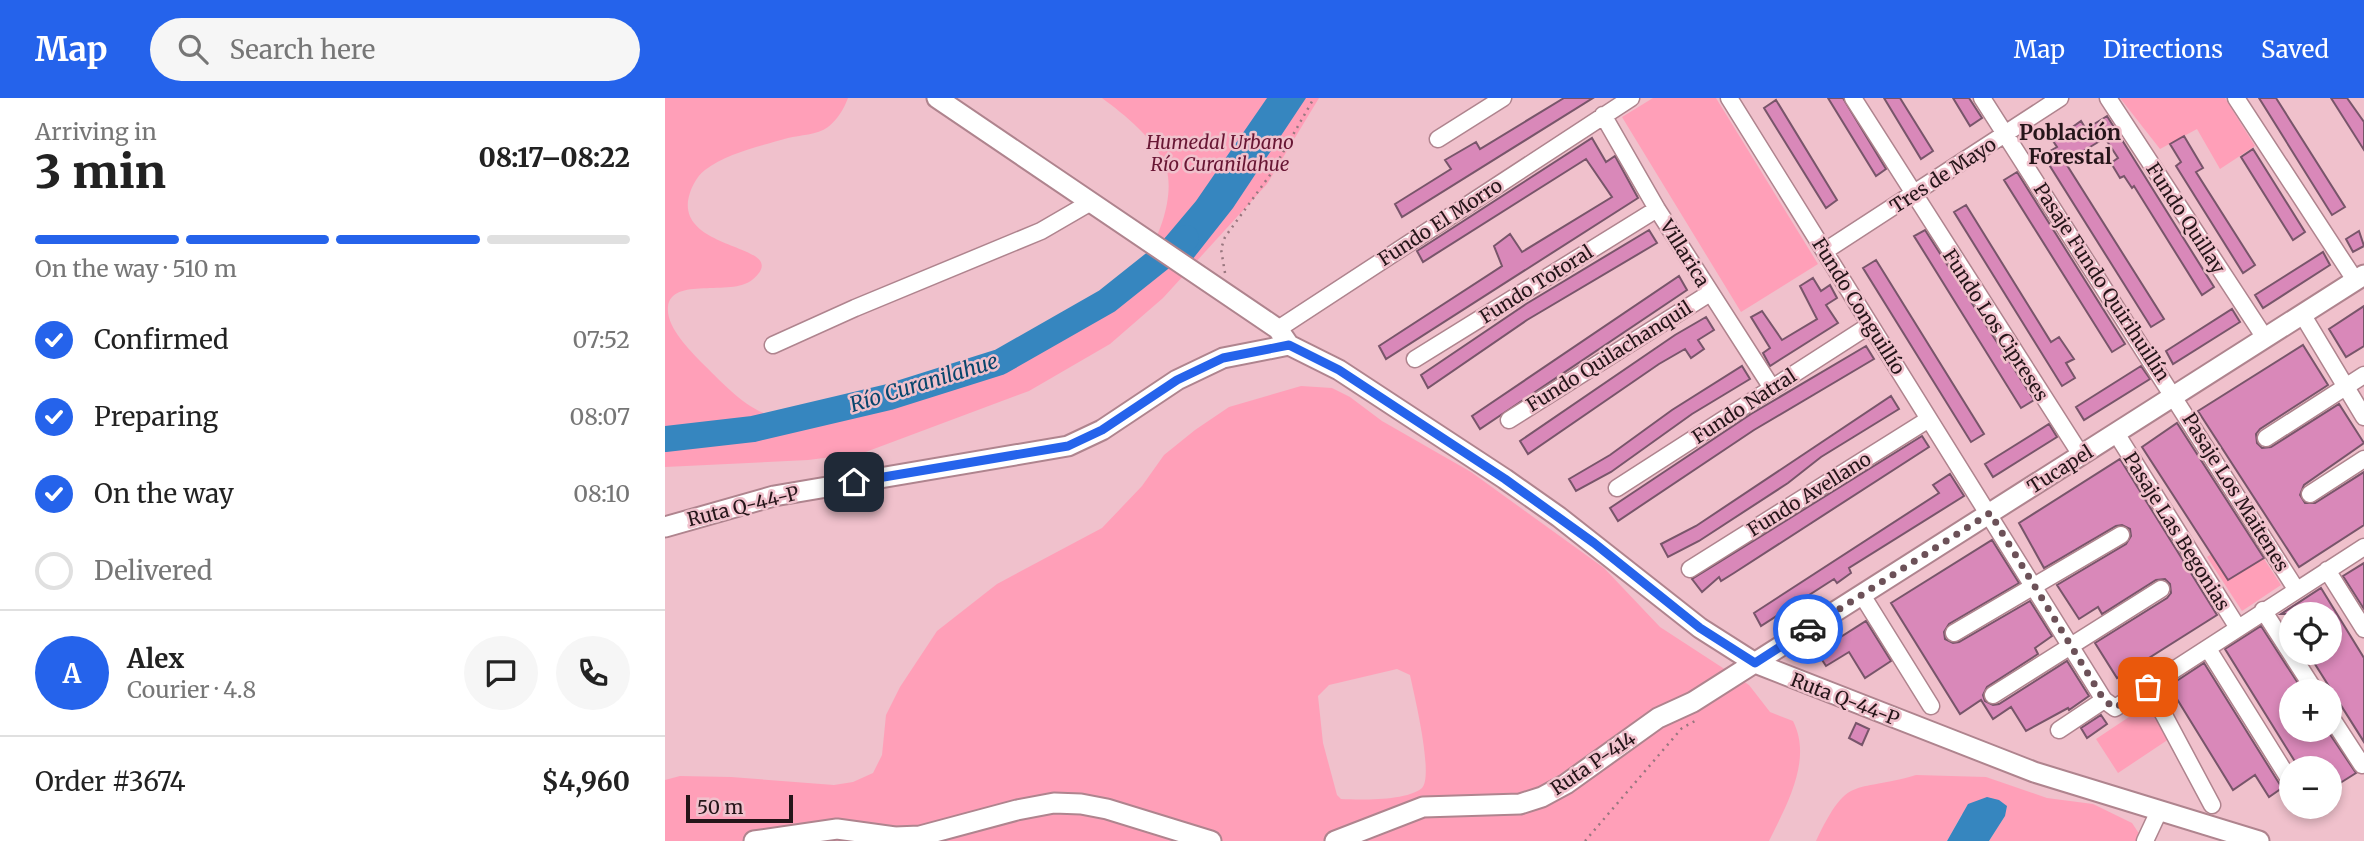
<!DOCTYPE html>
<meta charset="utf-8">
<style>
:root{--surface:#fff;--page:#f6f6f6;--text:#222;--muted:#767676;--line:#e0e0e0;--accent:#2563eb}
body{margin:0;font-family:Merriweather,serif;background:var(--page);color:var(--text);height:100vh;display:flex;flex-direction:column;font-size:26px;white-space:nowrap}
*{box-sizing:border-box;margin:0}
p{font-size:23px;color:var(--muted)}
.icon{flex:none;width:38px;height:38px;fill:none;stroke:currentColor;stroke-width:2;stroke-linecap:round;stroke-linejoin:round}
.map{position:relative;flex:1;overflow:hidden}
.details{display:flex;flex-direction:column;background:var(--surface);width:665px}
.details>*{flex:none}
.tools{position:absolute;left:1614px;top:504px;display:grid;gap:14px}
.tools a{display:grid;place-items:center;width:63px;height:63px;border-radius:50%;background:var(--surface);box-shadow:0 4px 10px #0003;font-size:35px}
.scale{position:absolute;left:21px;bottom:18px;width:107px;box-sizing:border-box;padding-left:7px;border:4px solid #251519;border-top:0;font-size:19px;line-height:24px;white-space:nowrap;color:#251519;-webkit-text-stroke:5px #f0c1cc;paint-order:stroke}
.pin{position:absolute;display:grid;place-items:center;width:60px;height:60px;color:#fff;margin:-30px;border-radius:14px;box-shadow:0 4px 10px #0006}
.courier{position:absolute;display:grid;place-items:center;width:70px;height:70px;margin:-35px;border:5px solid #2563eb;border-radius:50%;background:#fff;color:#222;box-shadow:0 2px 9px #0007}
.overview em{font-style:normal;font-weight:800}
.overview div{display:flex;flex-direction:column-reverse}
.overview{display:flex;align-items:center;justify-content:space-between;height:119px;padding:0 35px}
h1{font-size:46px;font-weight:800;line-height:52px}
.bar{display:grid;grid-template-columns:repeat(4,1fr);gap:10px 7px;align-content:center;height:84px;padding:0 35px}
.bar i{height:9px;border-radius:5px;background:var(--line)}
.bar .active{background:var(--accent)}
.bar p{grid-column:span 4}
.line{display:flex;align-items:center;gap:18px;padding:0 35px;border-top:2px solid var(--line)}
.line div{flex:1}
.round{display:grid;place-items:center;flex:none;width:74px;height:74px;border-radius:37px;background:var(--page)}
ol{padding:0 35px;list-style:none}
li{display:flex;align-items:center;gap:21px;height:77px}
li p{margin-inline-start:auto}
li .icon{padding:7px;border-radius:50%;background:var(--accent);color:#fff;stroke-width:4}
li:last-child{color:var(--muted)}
li i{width:38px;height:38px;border:4px solid var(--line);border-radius:50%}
header{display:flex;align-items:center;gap:42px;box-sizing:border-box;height:98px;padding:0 35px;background:var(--accent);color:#fff}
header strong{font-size:33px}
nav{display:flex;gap:38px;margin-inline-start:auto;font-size:24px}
.search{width:490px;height:63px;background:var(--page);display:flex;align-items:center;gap:18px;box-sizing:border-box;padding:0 24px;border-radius:38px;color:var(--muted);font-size:26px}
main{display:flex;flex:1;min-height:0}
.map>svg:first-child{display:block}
.green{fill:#ff9fb8;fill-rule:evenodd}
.water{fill:#3686bf}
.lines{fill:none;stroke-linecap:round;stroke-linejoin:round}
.river{stroke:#3686bf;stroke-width:26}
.building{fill:#d988b9;stroke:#78556a;stroke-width:2}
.minor-casing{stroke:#af848e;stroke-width:19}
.tertiary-casing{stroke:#af848e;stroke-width:23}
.path{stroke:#99777f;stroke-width:2.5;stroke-dasharray:2 5;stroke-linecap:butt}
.minor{stroke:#fff;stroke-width:16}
.tertiary{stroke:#fff;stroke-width:19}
.done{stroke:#6c5158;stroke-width:7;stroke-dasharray:0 12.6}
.route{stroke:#2563eb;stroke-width:9}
.labels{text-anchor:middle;stroke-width:5;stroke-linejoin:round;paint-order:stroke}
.park-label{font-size:19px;font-style:italic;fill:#681634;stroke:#f0c1cc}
.street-label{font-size:19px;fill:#251519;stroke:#f0c1cc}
.neighbourhood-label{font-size:21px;font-weight:bold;fill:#251519;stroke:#f0c1cc}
.water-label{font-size:21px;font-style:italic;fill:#07456c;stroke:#f0c1cc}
</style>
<header>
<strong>Map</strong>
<div class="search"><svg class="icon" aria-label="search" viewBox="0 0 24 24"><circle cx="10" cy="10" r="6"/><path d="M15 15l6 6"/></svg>Search here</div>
<nav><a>Map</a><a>Directions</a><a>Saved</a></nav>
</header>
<main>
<section class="details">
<div class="overview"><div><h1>3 min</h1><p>Arriving in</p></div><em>08:17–08:22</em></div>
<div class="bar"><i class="active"></i><i class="active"></i><i class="active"></i><i></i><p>On the way · 510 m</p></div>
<ol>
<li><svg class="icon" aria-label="check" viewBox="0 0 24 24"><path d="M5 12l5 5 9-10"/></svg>Confirmed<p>07:52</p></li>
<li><svg class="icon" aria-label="check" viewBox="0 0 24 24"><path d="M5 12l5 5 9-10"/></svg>Preparing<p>08:07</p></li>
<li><svg class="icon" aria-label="check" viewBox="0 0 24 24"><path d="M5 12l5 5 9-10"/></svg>On the way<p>08:10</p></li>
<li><i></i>Delivered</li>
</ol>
<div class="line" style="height:126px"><b class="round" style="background:var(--accent);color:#fff">A</b><div><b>Alex</b><p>Courier · 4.8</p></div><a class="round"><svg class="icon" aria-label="chat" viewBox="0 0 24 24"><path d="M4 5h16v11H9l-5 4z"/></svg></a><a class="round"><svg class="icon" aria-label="phone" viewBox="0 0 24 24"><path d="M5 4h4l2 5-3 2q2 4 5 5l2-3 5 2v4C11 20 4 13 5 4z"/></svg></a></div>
<div class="line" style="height:91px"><div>Order #3674</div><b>$4,960</b></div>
</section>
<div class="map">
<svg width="1699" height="743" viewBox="0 0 1699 743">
<rect width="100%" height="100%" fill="#f0c1cc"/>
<path class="green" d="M0 0H183C179 11 172 22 163 29 152 37 135 37 123 40 96 48 62 55 40 72 31 79 25 91 23 103 17 155 130 146 87 182 66 199 6 178 3 209 1 229 24 251 36 264 57 284 78 309 106 318 127 324 150 318 171 314 194 310 219 308 241 301 287 285 328 263 369 238 400 220 444 199 469 174 491 151 511 101 501 69 492 43 459 16 437 0H654L602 86 498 200 445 246 364 293 198 355 143 362 0 369Z
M988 0H1051L1153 166 1076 214 957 19Z
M1455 0H1560L1590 48 1555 71 1532 31 1495 51Z
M636 288 667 290 685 299 717 323 806 374 939 470 995 529 1084 587 1105 614 1128 623C1148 662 1121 708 1104 743H0V682L15 678 66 679 169 687 188 684 208 675 217 657 221 617 235 589 272 533 332 486 437 430 477 388 499 357 530 332 564 309ZM732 571 745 577C749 596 769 678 757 690 742 703 695 702 676 701L672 697 658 645 653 598 664 587Z
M1581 433 1616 487 1577 513 1542 459Z
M1491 601 1513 635 1453 675 1431 641Z
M1251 677 1321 679 1382 700 1428 706 1467 725 1479 743H1324L1340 718 1297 716 1282 743H1151C1184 675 1186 696 1251 677Z"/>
<path class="water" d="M602 0H641L568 110 527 162 499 141 531 103Z
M1322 699 1334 702 1342 708 1340 718 1324 743H1282L1303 706Z"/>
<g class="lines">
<path class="river" d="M0 341 88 331 224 299 335 264 442 203 521 140"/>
</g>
<path class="building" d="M899 0H928L737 119 730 106 786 71 780 62 811 44 815 51Z
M1163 0H1178L1221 71 1211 78Z
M1219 0H1235L1268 53 1256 61Z
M1288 0H1304L1317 20 1305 28Z
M1594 0H1611L1680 109 1667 117Z
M1666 0H1682L1699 24V52Z
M1111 2 1172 102 1161 110 1099 10Z
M1442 18 1549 189 1537 197 1469 88 1467 90 1459 78 1455 80 1446 65 1453 60 1440 40 1400 64 1499 221 1486 229 1378 57 1392 49 1388 43 1416 23 1421 31Z
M1519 38 1538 70 1531 74 1590 167 1578 175 1511 68 1516 64 1505 46Z
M927 40 941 64 950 58 973 100 721 261 714 248 837 168 829 148 845 136 857 154 947 99 921 61 758 164 752 153Z
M1588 51 1640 134 1628 142 1576 59Z
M1352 74 1460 246 1447 254 1339 82Z
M1301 107 1386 244 1394 239 1409 261 1401 265 1410 280 1397 288 1289 114Z
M984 132 992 145 862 222 763 290 756 277 861 206Z
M1260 132 1369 302 1356 310 1249 138Z
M1694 133 1699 148 1688 154 1681 141Z
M1658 154 1665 167 1598 210 1590 197Z
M1211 162 1319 336 1306 344 1198 170Z
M1014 178 1022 192 815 331 807 318Z
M1148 180 1156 193 1165 187 1172 200 1161 207 1173 225 1105 268 1098 255 1105 250 1086 219 1097 213 1117 242 1152 221 1135 188Z
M1699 208V248L1681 259 1664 231Z
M1567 211 1575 224 1508 266 1501 253Z
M1041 219 1049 232 1033 242 1039 251 1026 260 1020 251 994 266 863 356 855 343 1010 237Z
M1638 247 1663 287 1595 331 1591 336 1592 345 1597 350 1606 349 1674 306 1699 345 1639 387 1635 397 1640 405H1650L1699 374V427L1634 469 1533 313Z
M1201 248 1209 261 1089 332 953 423 945 410 1086 316Z
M1077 268 1085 281 1027 316 946 374 911 393 904 381 945 357 1007 312Z
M1476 268 1485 281 1419 322 1411 309Z
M1226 298 1234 311 1156 359 1123 385 1034 443 1003 459 996 446 1031 428Z
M1512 325 1599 460 1563 482 1477 349Z
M1384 326 1392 339 1328 379 1320 366Z
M1257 338 1264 349 1069 475 1056 483 1054 479 1037 494 1027 481Z
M1455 361 1552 517 1452 580 1430 545 1502 500 1506 495 1505 486 1500 481 1491 482 1437 516 1433 509 1414 521 1392 487 1461 446 1466 438 1465 431 1457 427 1451 428 1379 470 1354 425Z
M1285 376 1299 398 1184 470 1186 475 1172 485 1169 481 1096 528 1089 515 1274 395 1268 387Z
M1327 442 1354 485 1284 526 1279 534 1280 541 1288 545 1294 544 1365 503 1387 538 1370 550 1373 556 1322 589 1318 597 1320 603 1328 607 1334 606 1402 563 1424 598 1404 612 1403 610 1361 633 1346 609 1328 621 1316 602 1295 616 1226 505Z
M1699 465V511L1678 478Z
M1656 490 1699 560V644L1643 555H1664V516H1616Z
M1201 523 1226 563 1200 580 1184 554 1161 568 1152 554Z
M1596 528 1638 593H1626V632H1662L1691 675 1664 692V670H1634L1560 551Z
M1539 565 1617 690 1604 699 1590 677 1568 692 1504 588Z
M1436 617 1442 626 1422 640 1416 630Z
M1191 625 1204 631 1197 647 1184 640Z"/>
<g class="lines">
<defs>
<path id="minor" d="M1064 0 1439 602 1450 610 1699 449
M1188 0 1416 357
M1317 0 1631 491
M1443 0 1600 240
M1571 0 1690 182
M938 17 992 111 1107 290
M773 41 838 0
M1160 153 1395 0
M1637 216 1699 319
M613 231 966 0
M108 247 190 210 376 133 426 104
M750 261 992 111
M844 322 1045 195
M1451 335 1573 530
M1601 340 1699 277
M952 390 1205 227
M1645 396 1699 361
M1025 471 1264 321
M1662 472 1699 531
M1197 497 1266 608
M1598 512 1650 593
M1289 535 1456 437
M1543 551 1626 684
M1484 589 1547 707
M1328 597 1496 491
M1664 616 1697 667
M1394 632 1439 602
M1480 743 1494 713"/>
<path id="tertiary" d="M272 0 613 231 624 247
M0 429 109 398 403 348 437 332 512 282 558 260 624 247 674 272 840 381 894 419 1035 530 1090 565 1369 674 1594 743
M89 743 172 731 230 739 255 738 352 712 389 705 416 706 442 711 546 743
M670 743 758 709 855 706 877 699 901 686 993 620 1028 604 1699 177"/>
</defs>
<use href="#minor" class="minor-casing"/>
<use href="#tertiary" class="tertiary-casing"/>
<path class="path" d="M560 175 556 151 560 139 605 77 649 0
M920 743 1017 630 1030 623"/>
<use href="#minor" class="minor"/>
<use href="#tertiary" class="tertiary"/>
</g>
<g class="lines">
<path class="done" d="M1143 531 1325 415 1439 602 1450 610 1483 589"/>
<path class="route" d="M189 384 403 348 437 332 512 282 558 260 624 247 674 272 840 381 929 445 1035 530 1090 565 1143 531"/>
</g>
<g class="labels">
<g class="park-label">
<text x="555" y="51">Humedal Urbano<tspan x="555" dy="22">Río Curanilahue</tspan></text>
</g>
<g class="street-label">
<text transform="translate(1278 77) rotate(-33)" y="7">Tres de Mayo</text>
<text transform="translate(1521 120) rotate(57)" y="7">Fundo Quillay</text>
<text transform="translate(775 124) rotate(-33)" y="7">Fundo El Morro</text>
<text transform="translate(1020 155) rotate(58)" y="7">Villarica</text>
<text transform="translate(1437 184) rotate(57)" y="7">Pasaje Fundo Quirihuillín</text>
<text transform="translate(871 186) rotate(-32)" y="7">Fundo Totoral</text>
<text transform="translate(1194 208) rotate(58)" y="7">Fundo Conguillío</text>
<text transform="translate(1331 227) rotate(57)" y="7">Fundo Los Cipreses</text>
<text transform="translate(944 258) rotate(-32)" y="7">Fundo Quilachanquil</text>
<text transform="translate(1079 308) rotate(-33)" y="7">Fundo Natral</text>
<text transform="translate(1395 371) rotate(-32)" y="7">Tucapel</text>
<text transform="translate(1571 394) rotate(58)" y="7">Pasaje Los Maitenes</text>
<text transform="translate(1144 396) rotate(-32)" y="7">Fundo Avellano</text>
<text transform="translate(78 408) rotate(-14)" y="7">Ruta Q-44-P</text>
<text transform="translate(1512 433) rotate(58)" y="7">Pasaje Las Begonias</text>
<text transform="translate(1180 601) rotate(21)" y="7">Ruta Q-44-P</text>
<text transform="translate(928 665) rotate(-34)" y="7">Ruta P-414</text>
</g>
<g class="neighbourhood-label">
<text x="1405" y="42">Población<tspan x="1405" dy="24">Forestal</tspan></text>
</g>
<g class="water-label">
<text transform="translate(259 285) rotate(-17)" y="7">Río Curanilahue</text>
</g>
</g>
</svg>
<div class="tools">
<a><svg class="icon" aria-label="locate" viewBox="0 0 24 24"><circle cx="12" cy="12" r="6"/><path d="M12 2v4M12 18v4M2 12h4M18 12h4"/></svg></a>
<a>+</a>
<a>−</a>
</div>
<div class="scale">50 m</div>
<div class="pin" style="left:1483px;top:589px;background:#ea580c"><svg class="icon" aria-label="bag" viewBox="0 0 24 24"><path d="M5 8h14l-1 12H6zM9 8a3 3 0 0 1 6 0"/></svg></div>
<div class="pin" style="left:189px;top:384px;background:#1f2937"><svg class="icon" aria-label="home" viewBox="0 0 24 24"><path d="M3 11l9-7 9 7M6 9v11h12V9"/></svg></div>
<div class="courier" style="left:1143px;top:531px"><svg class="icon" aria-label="car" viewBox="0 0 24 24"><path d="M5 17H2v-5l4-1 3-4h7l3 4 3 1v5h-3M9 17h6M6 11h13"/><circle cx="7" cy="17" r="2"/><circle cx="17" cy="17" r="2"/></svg></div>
</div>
</main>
